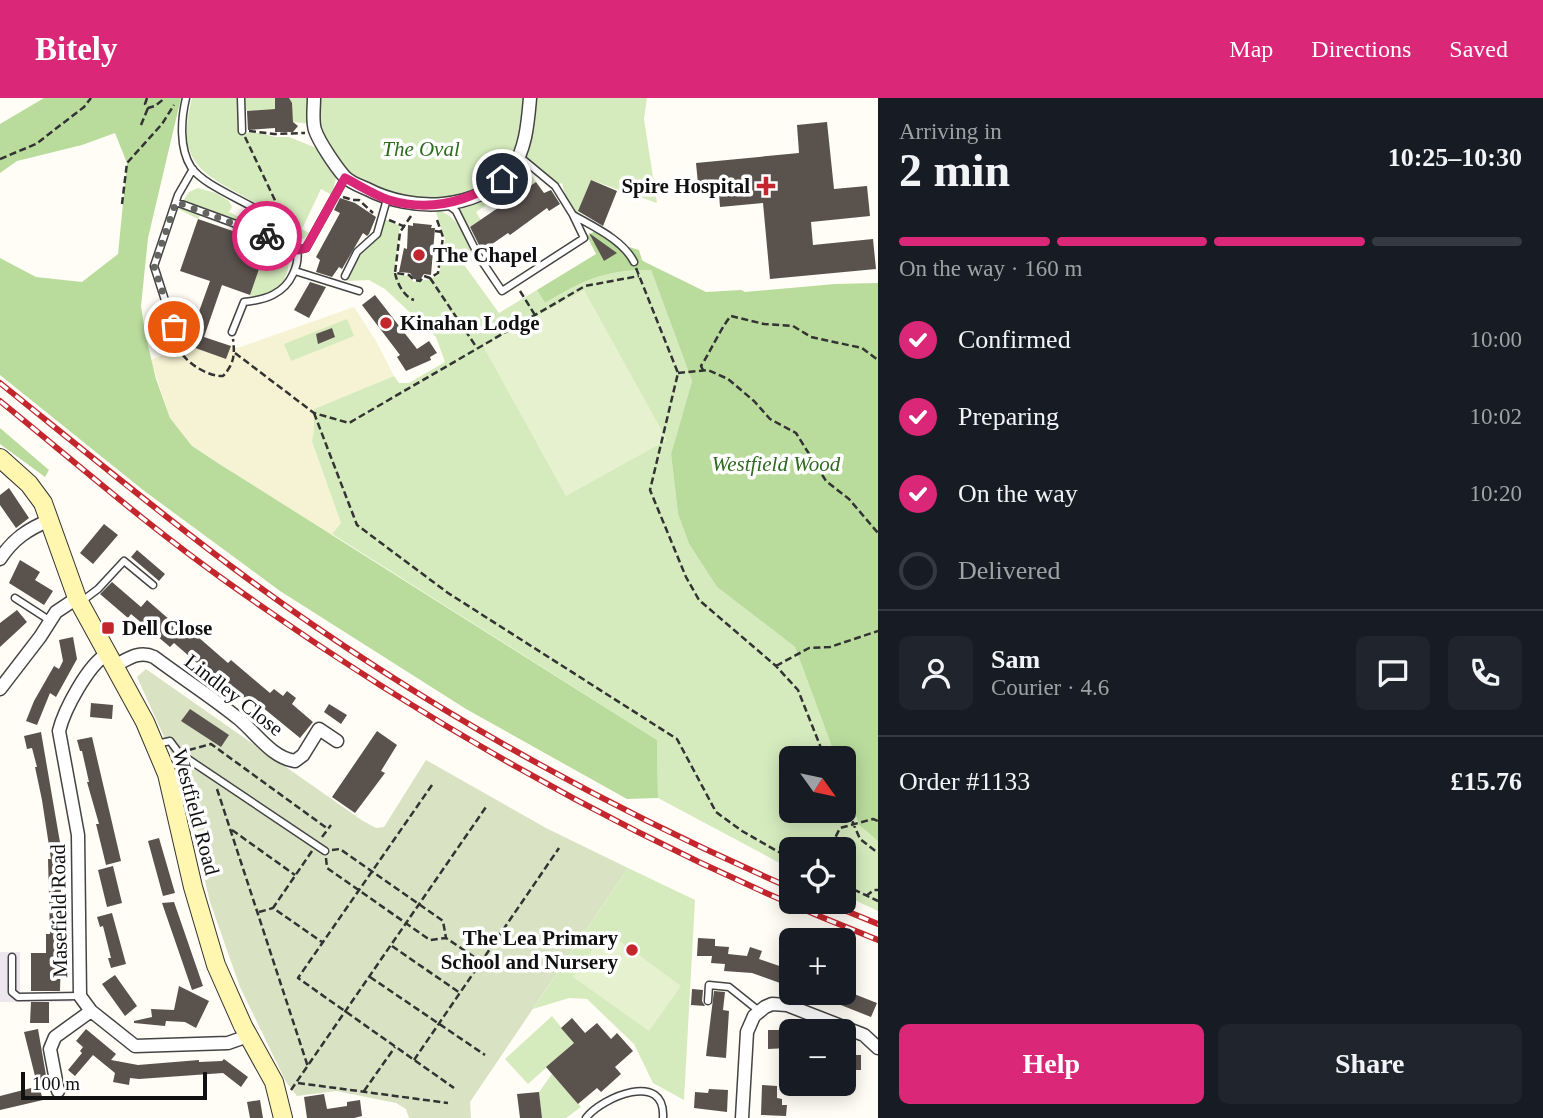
<!DOCTYPE html>
<meta charset="utf-8">
<style>
:root{--surface:#171b24;--page:#20242c;--text:#f1f3f6;--muted:#9ea1a6;--line:#363941;--accent:#db2777}
body{margin:0;font-family:"Times New Roman",serif;background:var(--page);color:var(--text);height:100vh;display:flex;flex-direction:column;font-size:26px;white-space:nowrap}
*{box-sizing:border-box;margin:0}
p{font-size:23px;color:var(--muted)}
.icon{flex:none;width:38px;height:38px;fill:none;stroke:currentColor;stroke-width:2;stroke-linecap:round;stroke-linejoin:round}
.map{position:relative;flex:1;overflow:hidden}
.drawer{display:flex;flex-direction:column;background:var(--surface);width:665px}
.drawer>*{flex:none}
.needle{width:46px;rotate:123deg}
.tools{position:absolute;left:779px;top:648px;display:grid;gap:14px}
.tools a{display:grid;place-items:center;width:77px;height:77px;border-radius:10px;background:var(--surface);box-shadow:0 4px 18px #0003;font-size:35px}
.scale{position:absolute;left:21px;bottom:18px;width:186px;box-sizing:border-box;padding-left:7px;border:4px solid #111;border-top:0;font-size:19px;line-height:24px;white-space:nowrap;color:#111;-webkit-text-stroke:5px #fff;paint-order:stroke}
.pin{position:absolute;display:grid;place-items:center;width:60px;height:60px;color:#fff;margin:-30px;border:4px solid #fff;border-radius:50%;box-shadow:0 2px 7px #0007}
.courier{position:absolute;display:grid;place-items:center;width:70px;height:70px;margin:-35px;border:5px solid #db2777;border-radius:50%;background:#fff;color:#222;box-shadow:0 2px 9px #0007}
.summary em{font-style:normal;font-weight:700}
.summary div{display:flex;flex-direction:column-reverse}
.summary{display:flex;align-items:center;justify-content:space-between;height:119px;padding:0 21px}
h1{font-size:46px;font-weight:700;line-height:52px}
.bar{display:grid;grid-template-columns:repeat(4,1fr);gap:10px 7px;align-content:center;height:84px;padding:0 21px}
.bar i{height:9px;border-radius:5px;background:var(--line)}
.bar .active{background:var(--accent)}
.bar p{grid-column:span 4}
.line{display:flex;align-items:center;gap:18px;padding:0 21px;border-top:2px solid var(--line)}
.line div{flex:1}
.round{display:grid;place-items:center;flex:none;width:74px;height:74px;border-radius:10px;background:var(--page)}
ol{padding:0 21px;list-style:none}
li{display:flex;align-items:center;gap:21px;height:77px}
li p{margin-inline-start:auto}
li .icon{padding:7px;border-radius:50%;background:var(--accent);color:#fff;stroke-width:4}
li:last-child{color:var(--muted)}
li i{width:38px;height:38px;border:4px solid var(--line);border-radius:50%}
.primary-button{display:flex;gap:14px;margin-top:auto;padding:14px 21px}
.primary-button a{flex:1;height:80px;border-radius:10px;background:var(--accent);color:#fff;font-size:28px;font-weight:700;line-height:80px;text-align:center}
.primary-button a+a{background:var(--page);color:var(--text)}
header{display:flex;align-items:center;gap:42px;box-sizing:border-box;height:98px;padding:0 35px;background:var(--accent);color:#fff}
header strong{font-size:33px}
nav{display:flex;gap:38px;margin-inline-start:auto;font-size:24px}
main{display:flex;flex:1;min-height:0}
.map>svg:first-child{display:block}
.industrial{fill:#eee6ef}
.farmland{fill:#f6f3d4}
.green{fill:#d5ebbd}
.forest{fill:#b9dc9c}
.cemetery{fill:#d9e3c4}
.pitch{fill:#e6f2cf}
.building{fill:#5a524d}
.lines{fill:none;stroke-linecap:round;stroke-linejoin:round}
.lane-casing{stroke:#444;stroke-width:9}
.street-casing{stroke:#444;stroke-width:15}
.secondary-casing{stroke:#333;stroke-width:20}
.path{stroke:#333;stroke-width:2.5;stroke-dasharray:7 3.5;stroke-linecap:butt}
.lane{stroke:#fff;stroke-width:6}
.street{stroke:#fff;stroke-width:12}
.secondary{stroke:#fff6b0;stroke-width:18}
.rail-casing{stroke:#c4262e;stroke-width:6}
.rail{stroke:#fff;stroke-width:3.5;stroke-dasharray:10;stroke-linecap:butt}
.done{stroke:#646461;stroke-width:7;stroke-dasharray:0 12.6}
.route{stroke:#db2777;stroke-width:9}
.poi-dot{fill:#c4262e;stroke:#fff;stroke-width:2.5}
.labels{text-anchor:middle;stroke-width:7;stroke-linejoin:round;paint-order:stroke}
.park-label{font-size:21px;font-style:italic;fill:#2f6b1f;stroke:#fff}
.poi-label{font-size:21px;font-weight:bold;fill:#111;stroke:#fff;text-anchor:start}
.street-label{font-size:21px;fill:#111;stroke:#fff}
</style>
<header>
<strong>Bitely</strong>
<nav><a>Map</a><a>Directions</a><a>Saved</a></nav>
</header>
<main>
<div class="map">
<svg width="878" height="1020" viewBox="0 0 878 1020">
<rect width="100%" height="100%" fill="#fffdf5"/>
<path class="industrial" d="M0 854H20V896L72 894V904H0Z"/>
<path class="farmland" d="M354 209 376 243 394 278 314 311V331L312 345 341 425 331 437 192 348 170 320 151 262 187 247 226 261 231 248 237 250 243 248Z"/>
<path class="green" d="M192 0H238L240 35H261L275 39H289L319 51 336 80 332 97 321 91 302 131 309 135 304 141 295 138 291 128 282 120C266 111 250 102 234 93 189 69 179 51 192 0Z
M244 0H275V11L245 13Z
M289 0H310L311 26 293 24Z
M317 0H525C522 21 522 50 509 68 472 118 372 108 337 60 322 40 319 25 317 0Z
M536 0H647L644 21 657 105 591 82 577 117 566 100 562 85 559 86 523 58Z
M521 63 536 84 512 101 506 93 476 114 481 122 468 130 459 111 462 107Z
M198 90 216 95 229 103 232 109 229 114 247 123 248 118 253 116C266 124 278 130 286 142L202 114 198 121 178 111 189 94Z
M435 111C461 119 464 138 474 161L465 168 499 215 537 192 545 205C583 183 606 171 651 172L692 283 671 356 678 416 689 446 717 489 795 549 836 660H791V712H844V682L859 727 878 743V813L844 797V751H791V771L658 700 657 642 332 436 341 425 312 344 314 331V311L394 278 399 285H409L445 264 436 239 385 191 369 182 347 183 360 158 380 138 385 121 400 128 394 176 408 178 414 184 430 181 439 177 445 141Z
M269 141 288 148C292 178 283 194 253 200L250 197Z
M347 221 354 238 291 263 284 246Z
M628 770 695 802 684 1002 653 985 634 946 587 901 569 900 533 911Z
M552 918 570 940 585 935 528 986 505 961Z
M552 976 581 1009 566 1020H542L539 994Z"/>
<path class="forest" d="M44 0H181L148 140 141 208 145 235 156 281 170 320 192 348 221 367 657 642 658 700 627 701 466 611 280 493 143 392 0 277V160L36 179 82 184 118 156 127 65 115 35 82 47 17 63 0 75V26Z
M595 133 610 143 639 152 642 162 645 164 706 194 741 192 745 194 835 186 878 185V743L859 727 844 681V660H836L795 549 717 489 689 446 678 416 671 356 692 283 651 172C606 171 582 183 545 205L537 192 596 156 587 138Z
M0 330 49 372 45 379 0 346Z"/>
<path class="cemetery" d="M146 571 363 723 376 730 384 729 426 662 546 730 628 770 470 1004 471 1020H409L406 1011 396 1005 336 993 297 998 286 984 240 889 210 804 184 693 170 652 137 579Z"/>
<path class="pitch" d="M584 192 667 342 566 398 483 248Z
M606 833 681 888 649 933 573 879Z"/>
<path class="building" d="M275 0H289L292 5 293 24 298 28 293 34H275V30L248 32 247 13 275 11Z
M827 24 834 91 867 88 870 118 811 124 813 147 873 141 876 171 770 181 763 105 720 109 719 95 699 96 696 65 799 55 797 27Z
M591 82 617 93 603 128 578 113Z
M536 84 544 95 551 92 560 106 549 113 547 110 510 137 508 135 482 153 470 129Z
M340 100 355 105 376 119 369 136 367 138 363 135 342 171 339 169 332 179 316 174 320 162 316 159 340 115 334 112Z
M198 121 268 145 250 197 222 187 204 239 231 248 226 261 187 247 210 183 180 173Z
M413 125 432 127 431 130H435L431 177 424 176 420 182 414 181 410 175 399 174 404 150 407 151 408 127 413 128Z
M589 135 617 155 604 163Z
M310 184 326 189 309 220 294 212Z
M375 197 417 251 429 243 437 255 430 259 431 262 406 273 397 259 400 257 362 207Z
M332 230 335 239 318 246 316 236Z
M9 390 29 420 16 430 0 407V397Z
M104 426 118 437 93 466 80 455Z
M137 452 165 476 159 483 131 459Z
M20 462 40 474 35 482 53 493 44 507 9 485Z
M112 484 141 509 147 502 186 536 190 532 228 565 231 562 270 595 274 591 283 598 287 593 296 600 292 606 313 624 300 640 256 604 253 608 214 575 212 578 174 545 170 549 131 516 128 520 100 496Z
M17 512 27 524 0 549V525Z
M73 539 77 561 56 599 50 595 37 627 26 623 34 603 54 568 59 571 63 563 59 542Z
M91 605 113 607 112 621 90 619Z
M329 606 347 617 341 626 324 614Z
M190 611 229 637 221 649 181 623Z
M377 633 397 647 381 673 385 675 355 715 332 699Z
M41 634 62 756H59L62 816 60 893H31V855H46V836H50L48 761H51L42 702 35 669H37L32 650 27 651 24 638Z
M92 639 121 763 106 767 96 726H99L87 684H89L82 653H80L77 642Z
M159 740 175 795 163 798 148 743Z
M113 768 122 805 107 809 98 772Z
M174 804 203 888 192 892 162 805Z
M112 815 126 866 111 870 108 860H111L103 828 100 829 97 819Z
M698 840 715 841V848L729 849 728 856 747 858 750 849 762 853 759 861 791 872V889L752 875 724 873 725 866 711 865 712 858H697Z
M115 877 137 908 125 918 102 886Z
M179 888 209 903 196 930 185 924 166 923 165 928 134 925V923L152 919 151 911 174 912Z
M692 891 703 892 702 903 705 908 691 907Z
M714 893 725 894 723 912 729 913 726 960 706 958Z
M808 894H849L877 905 871 919Z
M31 904H49V925H30Z
M572 920 585 935 597 925 611 941 617 935 633 953 615 969 621 976 601 994 597 990 578 1006 546 969 574 945 561 930Z
M38 931 47 983 37 986 24 934Z
M86 931 116 956 111 962 138 967 199 962V964L222 963 224 961 248 979 241 989 223 975 139 981 130 980 129 987 113 984 115 975 93 957 75 978 68 972 82 955 80 953 83 949 76 943Z
M768 932H791V947H788V950L768 951Z
M844 957H861V972H856V976H844Z
M762 987 777 988V1000L782 1001V1007H787L786 1018 761 1017Z
M39 988 43 1002 0 1012V998Z
M709 991 728 992 727 1014 694 1010 695 994 708 995Z
M539 994 542 1020H520L517 996Z
M324 996 327 1011 347 1008V1004L360 1002 362 1018 354 1020H307L304 999Z
M260 1002 263 1020H250L247 1004Z"/>
<g class="lines">
<defs>
<path id="lane" d="M186 0C181 21 179 50 191 69 214 103 321 119 293 176 284 196 265 202 244 204L232 234
M241 0 242 33
M176 104 296 148
M447 106 456 113 479 159 502 193 584 140 573 117 555 88 520 59
M573 117C594 129 623 142 634 164
M297 152 306 150 345 80
M295 173 359 193
M345 178 357 154 377 136 387 101
M180 249 154 168 178 97 193 71
M15 500 49 522
M82 503 98 491 124 463 153 487
M157 646 170 643 179 655 325 753
M12 859V894L18 899 80 898
M708 903 709 887 729 889 759 913
M586 1020C602 999 666 972 663 1020"/>
<path id="street" d="M314 0C314 10 312 23 315 32 319 44 336 69 344 78 349 84 360 88 367 91 411 114 477 114 511 72 526 53 528 23 530 0
M0 461C13 441 28 431 50 422
M107 556C88 567 64 612 59 633L78 737 80 898 91 913 135 948 228 945 248 938
M114 568C128 561 139 552 154 559 182 580 212 599 239 621 256 635 272 660 295 663L303 657 319 631 337 643
M0 591 40 539 56 514 77 500
M58 993 50 951 55 939 91 913
M742 1020 747 934 754 918 765 909 772 906 787 907 864 937 878 950"/>
<path id="secondary" d="M0 360 29 386 43 405 77 500 145 624 167 676 193 789 216 867 243 928 274 984 283 1020"/>
</defs>
<use href="#lane" class="lane-casing"/>
<use href="#street" class="street-casing"/>
<use href="#secondary" class="secondary-casing"/>
<path class="path" d="M147 0 145 6 148 10 155 8 165 0
M141 27 148 10
M249 33 274 36 305 35
M245 39 281 115
M0 61 36 46 84 9 91 0
M510 87 520 95
M343 99 353 102H359L373 115
M122 106 127 65 162 26 174 7
M411 118 400 134 395 175 409 177 414 182 420 183 424 178 430 180 438 175 443 139 436 119
M389 122 408 130
M435 133 442 134
M636 170 678 275 650 392 686 479 699 502 776 568 798 592 825 660
M395 175C397 185 404 199 414 202
M430 180 477 250
M520 193 535 217
M235 255 314 315 349 325 585 188 639 178
M183 257C190 267 210 279 223 278 234 266 235 257 233 241
M703 272 701 268C709 256 723 226 731 218L764 226 793 228 811 239 862 250 878 262
M678 275 708 272 728 281 754 303 770 321 796 335 826 383 849 401 878 435
M314 315 357 427 448 495 677 641 716 714 742 733 791 761
M776 568 809 550 830 549 878 533
M189 652 211 646 328 731
M432 687 298 880 454 990
M217 691 308 969
M844 704 860 741 878 755
M232 732 295 777
M322 739 331 727
M819 751 835 740 840 730 873 721 878 723
M332 752 340 751 443 823 446 840
M312 753 273 810 322 844
M326 760 327 770 430 842 446 840 492 871
M844 787 878 803
M866 798 874 792H878
M259 814 273 810
M392 848 460 895
M370 879 485 957
M414 962 559 750
M298 985 448 1005
M291 992 486 709
M364 993 395 949"/>
<use href="#lane" class="lane"/>
<use href="#street" class="street"/>
<use href="#secondary" class="secondary"/>
<defs>
<path id="rail" d="M0 285C77 347 153 410 232 469 405 598 594 704 791 790
M0 303C75 364 148 428 227 484 429 628 647 751 878 842
M822 803 878 826"/>
</defs>
<use href="#rail" class="rail-casing"/>
<use href="#rail" class="rail"/>
</g>
<g class="lines">
<path class="done" d="M174 229 154 168 176 104 267 138"/>
<path class="route" d="M267 138 296 148 298 152 306 150 345 80C359 87 374 97 389 102 430 114 468 104 502 81"/>
</g>
<g class="poi-dot">
<path d="M762.5 77.5h7v7h7v7h-7v7h-7v-7h-7v-7h7z"/>
<circle cx="419" cy="157" r="7"/>
<circle cx="386" cy="225" r="7"/>
<rect x="101" y="523" width="14" height="14" rx="3.5"/>
<circle cx="632" cy="852" r="7"/>
</g>
<g class="labels">
<g class="park-label">
<text x="421" y="58">The Oval</text>
<text x="776" y="373">Westfield Wood</text>
</g>
<g class="poi-label">
<text x="750" y="95" text-anchor="end">Spire Hospital</text>
<text x="433" y="164">The Chapel</text>
<text x="400" y="232">Kinahan Lodge</text>
<text x="122" y="537">Dell Close</text>
<text x="618" y="847" text-anchor="end">The Lea Primary<tspan x="618" dy="24">School and Nursery</tspan></text>
</g>
<g class="street-label">
<text transform="translate(234 597) rotate(38)" y="7">Lindley Close</text>
<text transform="translate(196 714) rotate(75)" y="7">Westfield Road</text>
<text transform="translate(59 813) rotate(-91)" y="7">Masefield Road</text>
</g>
</g>
</svg>
<div class="tools">
<a><svg class="needle" viewBox="-14 -14 28 28"><path d="M0-13l5 13h-10z" fill="#e53935"/><path d="M0 13l5-13h-10z" fill="#9ea1a6"/></svg></a>
<a><svg class="icon" aria-label="locate" viewBox="0 0 24 24"><circle cx="12" cy="12" r="6"/><path d="M12 2v4M12 18v4M2 12h4M18 12h4"/></svg></a>
<a>+</a>
<a>−</a>
</div>
<div class="scale">100 m</div>
<div class="pin" style="left:174px;top:229px;background:#ea580c"><svg class="icon" aria-label="bag" viewBox="0 0 24 24"><path d="M5 8h14l-1 12H6zM9 8a3 3 0 0 1 6 0"/></svg></div>
<div class="pin" style="left:502px;top:81px;background:#1f2937"><svg class="icon" aria-label="home" viewBox="0 0 24 24"><path d="M3 11l9-7 9 7M6 9v11h12V9"/></svg></div>
<div class="courier" style="left:267px;top:138px"><svg class="icon" aria-label="bike" viewBox="0 0 24 24"><circle cx="6" cy="16" r="4"/><circle cx="18" cy="16" r="4"/><path d="M6 16l4-8h5l3 8M10 8l3 8H6M13 5h3"/></svg></div>
</div>
<section class="drawer">
<div class="summary"><div><h1>2 min</h1><p>Arriving in</p></div><em>10:25–10:30</em></div>
<div class="bar"><i class="active"></i><i class="active"></i><i class="active"></i><i></i><p>On the way · 160 m</p></div>
<ol>
<li><svg class="icon" aria-label="check" viewBox="0 0 24 24"><path d="M5 12l5 5 9-10"/></svg>Confirmed<p>10:00</p></li>
<li><svg class="icon" aria-label="check" viewBox="0 0 24 24"><path d="M5 12l5 5 9-10"/></svg>Preparing<p>10:02</p></li>
<li><svg class="icon" aria-label="check" viewBox="0 0 24 24"><path d="M5 12l5 5 9-10"/></svg>On the way<p>10:20</p></li>
<li><i></i>Delivered</li>
</ol>
<div class="line" style="height:126px"><a class="round"><svg class="icon" aria-label="person" viewBox="0 0 24 24"><circle cx="12" cy="8" r="4"/><path d="M4 21q1-7 8-7t8 7"/></svg></a><div><b>Sam</b><p>Courier · 4.6</p></div><a class="round"><svg class="icon" aria-label="chat" viewBox="0 0 24 24"><path d="M4 5h16v11H9l-5 4z"/></svg></a><a class="round"><svg class="icon" aria-label="phone" viewBox="0 0 24 24"><path d="M5 4h4l2 5-3 2q2 4 5 5l2-3 5 2v4C11 20 4 13 5 4z"/></svg></a></div>
<div class="line" style="height:91px"><div>Order #1133</div><b>£15.76</b></div>
<div class="primary-button"><a>Help</a><a>Share</a></div>
</section>
</main>
